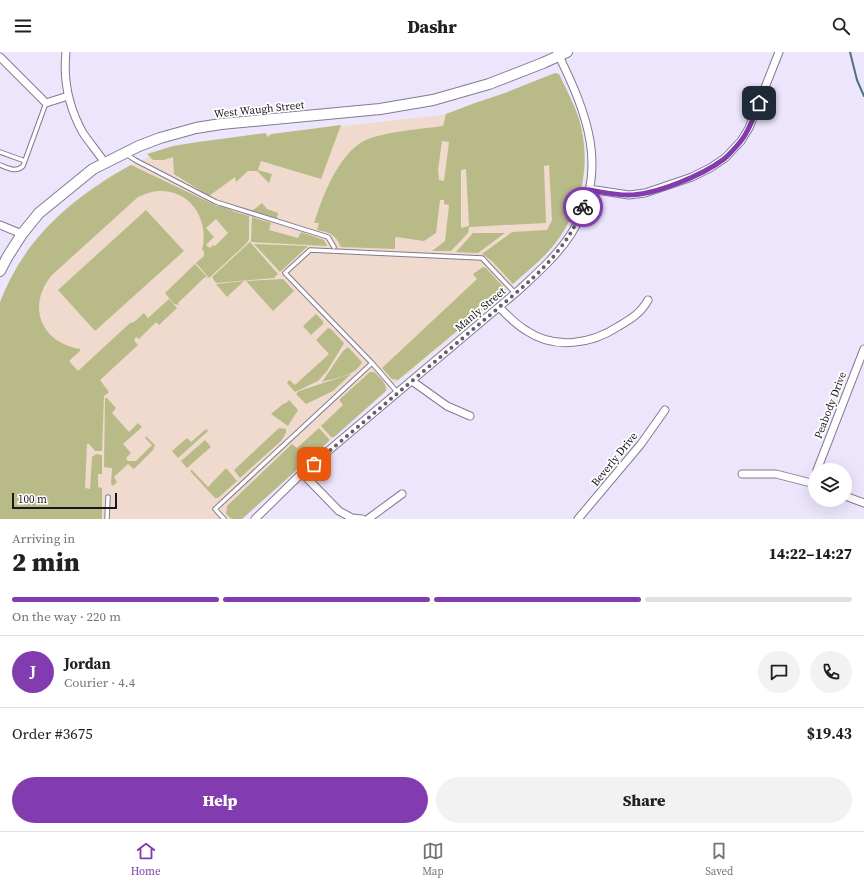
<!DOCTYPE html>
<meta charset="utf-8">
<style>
:root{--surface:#fff;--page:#f2f2f2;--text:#202124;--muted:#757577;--line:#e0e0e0;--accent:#833caf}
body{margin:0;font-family:"Source Serif 4",serif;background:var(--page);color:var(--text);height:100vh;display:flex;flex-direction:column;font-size:15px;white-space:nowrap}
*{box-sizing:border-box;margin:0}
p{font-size:13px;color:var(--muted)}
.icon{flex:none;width:22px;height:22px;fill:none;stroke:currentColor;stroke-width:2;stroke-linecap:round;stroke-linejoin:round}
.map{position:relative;height:467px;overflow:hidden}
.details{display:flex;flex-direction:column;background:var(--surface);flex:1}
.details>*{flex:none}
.fabs{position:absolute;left:808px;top:411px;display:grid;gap:8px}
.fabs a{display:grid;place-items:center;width:44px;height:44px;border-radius:50%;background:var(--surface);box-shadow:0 4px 16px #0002;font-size:20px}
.scale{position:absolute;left:12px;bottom:10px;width:105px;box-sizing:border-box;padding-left:4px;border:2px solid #1a171f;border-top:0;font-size:11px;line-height:14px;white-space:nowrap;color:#1a171f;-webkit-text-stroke:3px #fff;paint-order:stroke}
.pin{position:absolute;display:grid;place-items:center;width:34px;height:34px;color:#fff;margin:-17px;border-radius:8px;box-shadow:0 2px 6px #0006}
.courier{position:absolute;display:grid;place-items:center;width:40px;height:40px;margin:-20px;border:3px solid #833caf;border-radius:50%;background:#fff;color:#222;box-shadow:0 1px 5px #0007}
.headline em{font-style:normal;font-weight:800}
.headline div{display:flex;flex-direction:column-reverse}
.headline{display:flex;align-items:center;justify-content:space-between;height:68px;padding:0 12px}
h1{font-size:26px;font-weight:800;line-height:30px}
.bar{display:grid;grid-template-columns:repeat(4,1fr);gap:6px 4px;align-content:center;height:48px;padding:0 12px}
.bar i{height:5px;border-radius:3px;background:var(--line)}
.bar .on{background:var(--accent)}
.bar p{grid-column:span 4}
.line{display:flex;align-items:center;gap:10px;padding:0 12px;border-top:1px solid var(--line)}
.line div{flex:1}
.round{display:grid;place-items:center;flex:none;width:42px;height:42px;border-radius:21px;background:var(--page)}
.action{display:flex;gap:8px;margin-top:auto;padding:8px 12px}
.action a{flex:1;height:46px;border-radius:24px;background:var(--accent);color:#fff;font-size:16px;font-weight:800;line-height:46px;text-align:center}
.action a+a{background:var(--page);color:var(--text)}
header{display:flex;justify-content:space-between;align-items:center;height:52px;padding:0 12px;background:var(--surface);font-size:18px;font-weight:800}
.tabs{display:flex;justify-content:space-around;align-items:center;height:56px;border-top:1px solid var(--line);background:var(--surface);font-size:11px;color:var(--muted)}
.tabs a{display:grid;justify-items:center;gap:2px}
.tabs .on{color:var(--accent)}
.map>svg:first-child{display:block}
.education{fill:#f0dacd}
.green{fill:#b8bb87;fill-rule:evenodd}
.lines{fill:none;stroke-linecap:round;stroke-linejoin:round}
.stream{stroke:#4a7484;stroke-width:2}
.lane-casing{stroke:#827b90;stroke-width:5.5}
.street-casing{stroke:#827b90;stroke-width:9}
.secondary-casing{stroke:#827b90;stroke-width:12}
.lane{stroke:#fff;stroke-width:3.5}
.street{stroke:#fff;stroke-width:7}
.secondary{stroke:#fff;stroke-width:10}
.done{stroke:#645f6c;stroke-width:4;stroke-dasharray:0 7.2}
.route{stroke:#833caf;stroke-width:5}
.labels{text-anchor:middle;stroke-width:3.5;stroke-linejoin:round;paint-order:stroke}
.street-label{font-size:11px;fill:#1a171f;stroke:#fff}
</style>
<header><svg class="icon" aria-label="menu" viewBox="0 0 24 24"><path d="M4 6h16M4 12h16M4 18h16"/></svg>Dashr<svg class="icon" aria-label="search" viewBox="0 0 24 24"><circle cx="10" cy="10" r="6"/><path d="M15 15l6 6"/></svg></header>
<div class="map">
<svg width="864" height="467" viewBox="0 0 864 467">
<rect width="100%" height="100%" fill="#ece5fc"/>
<path class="education" d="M555 21 559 22 579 66 584 90 585 111 583 132 577 151 567 173 561 184 545 203 491 252 386 339 242 467H0V250L11 227 30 195 45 177 75 149 110 124 135 111 149 105 178 96 269 82 443 63 475 51 505 41Z"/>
<path class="green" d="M555 21 559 22C566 37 574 52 579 67 592 111 582 158 553 194 542 208 526 220 513 232L492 209 482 202 512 180 547 178 552 168 549 113 544 114 546 171 469 175 468 181 451 199H432L445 189 449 153 444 152V148H440L436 181 424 189 396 185 395 187V197L341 195C335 182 331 181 317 178L319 171H314C322 145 338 104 362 90 379 80 422 77 443 74L446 62 475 51 505 41ZM442 89 449 90 444 129 439 128 438 118ZM466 117 469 174 461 176V118Z
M341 73 321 127 261 109 258 118 272 122 269 131 257 119H248L236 130 235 125 209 144 174 122 173 105 164 108H153L147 102 173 94 198 90 266 81 267 85 272 82Z
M131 113 217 154H222L235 160 249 164V187L247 191 209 226 196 211 204 204V199L202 198C212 157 176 125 138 145L52 223C26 254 41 291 80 297V299L69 309 78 319 130 271 134 270 144 261 148 266 169 247 177 256 159 273 156 270 139 287 136 285 134 288 138 293 100 328 109 340 104 344 102 399H95L89 392H87L85 436 90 437 92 405 96 402 102 403V422H98V435L102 436V467H0V250C25 185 72 146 131 113ZM216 167 228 181 215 194 213 193 210 196 206 193 214 185 206 176Z
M262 151 267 157 278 161 277 166H274L252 159Z
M146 158 184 199 95 279 58 238Z
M252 165 271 171 269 178 298 186 301 180 324 188 327 194 251 190Z
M473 181H505L478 201 456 200Z
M250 190 278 222 274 226 216 231 212 225Z
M254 192 308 194 280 220Z
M195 212 208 226 205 225 178 251 179 253 174 252 165 241Z
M483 215 486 216 506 238 398 328 392 327 382 316 477 227 473 222Z
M283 227 294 239 273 259 246 229Z
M244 229 227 245 216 232Z
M316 262 323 269V272L311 283 303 274Z
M328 276 331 277 344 291 343 293 327 319 318 329 295 340 287 331 289 328 295 333 329 302 316 288Z
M348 295 362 310C356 324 335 326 322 330L343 299Z
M370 320H374C379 325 387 331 386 339L334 385H331L321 374 343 353 340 349V347Z
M351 322 333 339 306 352 296 342 299 339Z
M105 346H107L116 356 112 361 129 380 138 371 142 375 123 392 131 401 126 406 128 409H136L152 393 145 386 146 384 155 393 153 398 134 417 128 412 114 425 117 430 113 434 111 432 112 416 104 415Z
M289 348 298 358 288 374 271 362 283 352 286 351Z
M279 376 286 377V381L281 389 240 426 234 418Z
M319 376 329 387V389L242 467H232L226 462 227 454 292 392 297 396Z
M206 377 208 379 178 406 172 399 187 386 191 390Z
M205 388 211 395 187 416 181 409Z
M226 416 237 429 218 446H215L190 419 192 418 208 435Z"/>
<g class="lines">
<path class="stream" d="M850 0 857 28 864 44"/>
<defs>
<path id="lane" d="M0 100 25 109
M126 102 135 108 216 150 328 185 334 195
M0 113C8 116 16 121 23 114L46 51
M372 311 285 221 310 198 482 206 515 241
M107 467 108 445
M224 467 215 457 372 311 398 341"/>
<path id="street" d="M66 0C63 28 69 56 83 81 90 91 98 101 105 111
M0 5 46 51 68 44
M589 137 629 143 645 141 692 125 710 116 725 106 741 89 749 76 779 0
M0 173 22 182
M499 255C508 264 516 273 527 279 555 298 592 292 619 274 631 267 641 261 648 248
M412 329 447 354 470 364
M817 418 864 297
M302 421 339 459 352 466 362 467
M742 422H776L815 432
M845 444 864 451
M255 467 302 421 519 238C537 221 557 204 571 182 611 119 587 61 557 0
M368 467 402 442
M578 467 641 392 665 358"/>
<path id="secondary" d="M0 219 8 204 22 182 39 161 93 117 139 94 160 86 196 76 221 72 380 57 433 48 489 32 543 11 567 0"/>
</defs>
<use href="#lane" class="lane-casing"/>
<use href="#street" class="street-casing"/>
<use href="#secondary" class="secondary-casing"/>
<use href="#lane" class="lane"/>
<use href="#street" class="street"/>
<use href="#secondary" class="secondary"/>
</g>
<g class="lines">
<path class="done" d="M314 412 516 241C544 217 570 191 583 155"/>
<path class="route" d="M583 155 589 138C602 140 615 143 628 143 655 143 703 123 724 107 730 102 736 95 741 89 750 78 754 64 759 51"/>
</g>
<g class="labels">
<g class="street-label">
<text transform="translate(259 57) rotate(-6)" y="4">West Waugh Street</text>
<text transform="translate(480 257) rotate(-40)" y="4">Manly Street</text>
<text transform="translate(830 353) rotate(-69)" y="4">Peabody Drive</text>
<text transform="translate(614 407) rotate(-51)" y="4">Beverly Drive</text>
</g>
</g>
</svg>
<div class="fabs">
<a><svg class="icon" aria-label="layers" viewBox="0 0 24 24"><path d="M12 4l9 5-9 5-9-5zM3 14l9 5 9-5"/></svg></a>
</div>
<div class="scale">100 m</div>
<div class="pin" style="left:314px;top:412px;background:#ea580c"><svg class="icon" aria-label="bag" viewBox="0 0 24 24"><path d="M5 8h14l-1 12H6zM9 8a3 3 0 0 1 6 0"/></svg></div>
<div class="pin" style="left:759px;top:51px;background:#1f2937"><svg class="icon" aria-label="home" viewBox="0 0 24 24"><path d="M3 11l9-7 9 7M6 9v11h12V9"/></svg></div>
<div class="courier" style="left:583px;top:155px"><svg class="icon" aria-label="bike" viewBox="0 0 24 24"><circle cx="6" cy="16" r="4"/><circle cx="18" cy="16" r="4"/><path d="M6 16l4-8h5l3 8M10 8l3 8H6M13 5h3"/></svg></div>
</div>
<section class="details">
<div class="headline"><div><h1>2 min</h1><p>Arriving in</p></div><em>14:22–14:27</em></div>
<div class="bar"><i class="on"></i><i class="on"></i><i class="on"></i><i></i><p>On the way · 220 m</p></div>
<div class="line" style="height:72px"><b class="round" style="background:var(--accent);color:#fff">J</b><div><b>Jordan</b><p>Courier · 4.4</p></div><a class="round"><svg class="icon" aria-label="chat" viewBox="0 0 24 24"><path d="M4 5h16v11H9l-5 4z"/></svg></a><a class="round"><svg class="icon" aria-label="phone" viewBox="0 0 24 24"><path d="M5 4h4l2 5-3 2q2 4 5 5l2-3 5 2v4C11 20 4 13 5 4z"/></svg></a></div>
<div class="line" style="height:52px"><div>Order #3675</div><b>$19.43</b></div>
<div class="action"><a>Help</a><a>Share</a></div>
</section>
<nav class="tabs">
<a class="on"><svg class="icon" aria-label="home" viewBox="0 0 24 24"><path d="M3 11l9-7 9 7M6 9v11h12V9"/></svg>Home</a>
<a><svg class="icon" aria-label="map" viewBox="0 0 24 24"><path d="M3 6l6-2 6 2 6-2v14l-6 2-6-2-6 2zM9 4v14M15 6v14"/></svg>Map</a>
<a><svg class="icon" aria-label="saved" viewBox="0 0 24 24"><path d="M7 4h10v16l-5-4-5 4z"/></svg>Saved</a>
</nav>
